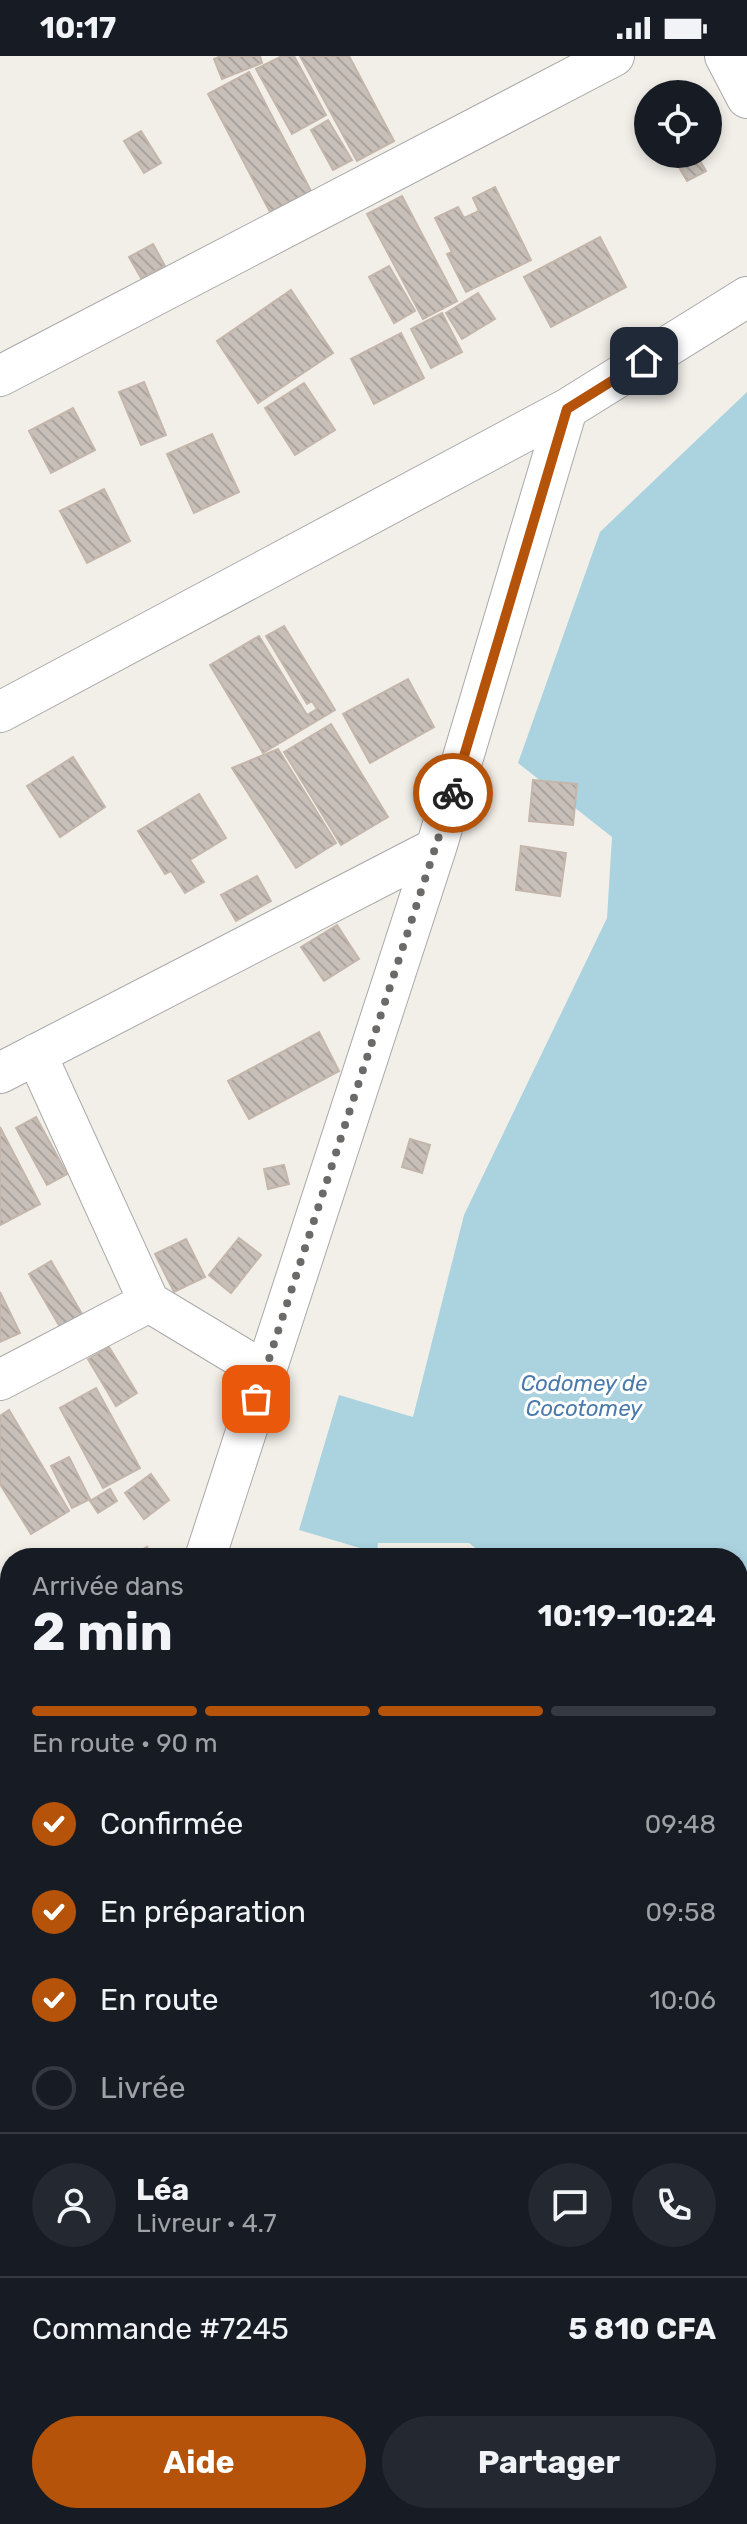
<!DOCTYPE html>
<html lang="fr">
<meta charset="utf-8">
<style>
:root{--surface:#171b24;--page:#242831;--text:#f1f3f6;--muted:#9ea1a6;--line:#363941;--accent:#b45309}
body{margin:0;font-family:Rubik,sans-serif;background:var(--page);color:var(--text);height:100vh;display:flex;flex-direction:column;font-size:30px;white-space:nowrap}
*{box-sizing:border-box;margin:0}
p{font-size:26px;color:var(--muted)}
.icon{flex:none;width:44px;height:44px;fill:none;stroke:currentColor;stroke-width:2;stroke-linecap:round;stroke-linejoin:round}
.map{position:relative;flex:1;overflow:hidden}
.panel{position:absolute;left:0px;top:1492px;width:748px;height:976px;display:flex;flex-direction:column;background:var(--surface);border-radius:32px 32px 0 0;box-shadow:0 4px 12px #0003}
.panel>*{flex:none}
.buttons{position:absolute;left:634px;top:24px;display:grid;gap:16px}
.buttons a{display:grid;place-items:center;width:88px;height:88px;border-radius:50%;background:var(--surface);box-shadow:0 4px 12px #0003;font-size:40px}
.pin{position:absolute;display:grid;place-items:center;width:68px;height:68px;color:#fff;margin:-34px;border-radius:16px;box-shadow:0 4px 12px #0006}
.courier{position:absolute;display:grid;place-items:center;width:80px;height:80px;margin:-40px;border:6px solid #b45309;border-radius:50%;background:#fff;color:#222;box-shadow:0 2px 10px #0007}
.headline em{font-style:normal;font-weight:700}
.headline div{display:flex;flex-direction:column-reverse}
.headline{display:flex;align-items:center;justify-content:space-between;height:136px;padding:0 32px}
h1{font-size:52px;font-weight:700;line-height:60px}
.bar{display:grid;grid-template-columns:repeat(4,1fr);gap:12px 8px;align-content:center;height:96px;padding:0 32px}
.bar i{height:10px;border-radius:6px;background:var(--line)}
.bar .on{background:var(--accent)}
.bar p{grid-column:span 4}
.line{display:flex;align-items:center;gap:20px;padding:0 32px;border-top:2px solid var(--line)}
.line div{flex:1}
.round{display:grid;place-items:center;flex:none;width:84px;height:84px;border-radius:42px;background:var(--page)}
ol{padding:0 32px;list-style:none}
li{display:flex;align-items:center;gap:24px;height:88px}
li p{margin-inline-start:auto}
li .icon{padding:8px;border-radius:50%;background:var(--accent);color:#fff;stroke-width:4}
li:last-child{color:var(--muted)}
li i{width:44px;height:44px;border:4px solid var(--line);border-radius:50%}
.action{display:flex;gap:16px;margin-top:auto;padding:16px 32px}
.action a{flex:1;height:92px;border-radius:48px;background:var(--accent);color:#fff;font-size:32px;font-weight:700;line-height:92px;text-align:center}
.action a+a{background:var(--page);color:var(--text)}
.status{display:flex;justify-content:space-between;align-items:center;height:56px;padding:0 40px;background:var(--surface);direction:ltr}
.status svg{height:22px;fill:currentColor}
.map>svg:first-child{display:block}
.water{fill:#aad3df}
.building{fill:url(#building-back-hatch);stroke:#c4b6ab;stroke-width:2}
.lines{fill:none;stroke-linecap:round;stroke-linejoin:round}
.minor-casing{stroke:#a9a9a9;stroke-width:42}
.minor{stroke:#fff;stroke-width:40}
.done{stroke:#6b6a68;stroke-width:8;stroke-dasharray:0 14.4}
.route{stroke:#b45309;stroke-width:10}
.labels{text-anchor:middle;stroke-width:6;stroke-linejoin:round;paint-order:stroke}
.water-label{font-size:22px;font-style:italic;fill:#4a7aab;stroke:#fff}
</style>
<div class="status"><b>10:17</b><svg viewBox="0 0 49 12"><path d="M0 12V9h3v3zM5 12V6h3v6zM10 12V3h3v9zM15 12V0h3v12zM26 1h20v11H26zM47 4h2v5h-2z"/></svg></div>
<div class="map">
<svg width="747" height="2468" viewBox="0 0 747 2468">
<defs>
<pattern id="building-back-hatch" width="6" height="6" patternUnits="userSpaceOnUse" patternTransform="scale(2)"><rect width="6" height="6" fill="#c7bfb8"/><path d="M-1 5l2 2M0 0l6 6M5-1l2 2" fill="none" stroke="#aba49e"/></pattern>
</defs>
<rect width="100%" height="100%" fill="#f2efe9"/>
<path class="water" d="M747 336V1680L738 1674V1502H488L469 1487H378L377 1497 299 1474 339 1339 413 1361 464 1159 607 862 612 781 518 707 600 476Z"/>
<path class="building" d="M221 0H260L262 7 222 23 214 3Z
M282 0H294L326 59 292 78 256 13Z
M300 0H349L394 85 357 105Z
M249 16 311 135 270 156 208 38Z
M328 64 352 104 333 114 311 74Z
M141 75 161 107 144 117 124 85Z
M678 98H696L706 115 687 125 673 101Z
M495 131 531 204 466 236 447 198 452 196 435 162 458 151 464 162 479 155 473 142Z
M402 140 457 245 423 263 367 158Z
M600 181 626 231 551 271 524 221Z
M153 188 165 210 141 222 129 201Z
M389 210 415 255 394 267 369 221Z
M291 234 333 297 258 347 217 285Z
M478 237 495 263 462 283 446 257Z
M442 257 462 296 431 312 411 273Z
M401 277 424 322 374 348 351 303Z
M144 326 166 379 141 389 119 336Z
M304 327 335 374 295 399 265 352Z
M73 352 95 394 51 417 29 375Z
M212 378 239 436 194 457 167 398Z
M104 433 130 485 87 507 60 455Z
M284 570 335 654 263 697 210 609 259 580 307 659 317 653 312 645 307 648 266 580Z
M408 623 434 671 370 707 343 658Z
M331 668 388 761 341 789 284 696Z
M278 693 336 787 296 812 232 712Z
M73 701 105 751 60 781 27 730Z
M533 724 577 728 573 769 529 765Z
M199 738 226 782 190 804 204 826 185 837 171 815 165 818 138 775Z
M521 790 566 797 560 840 516 834Z
M257 820 271 845 236 865 221 839Z
M337 869 359 903 324 925 301 891Z
M319 976 339 1015 249 1063 228 1025Z
M36 1061 67 1118 47 1129 16 1072Z
M0 1071 40 1148 0 1169Z
M410 1083 430 1089 422 1117 402 1111Z
M284 1109 289 1128 268 1133 264 1113Z
M239 1182 261 1199 231 1237 209 1219Z
M186 1183 205 1221 174 1236 155 1198Z
M51 1205 82 1258 60 1271 29 1218Z
M0 1236 20 1277 0 1286Z
M109 1291 137 1337 116 1350 88 1303Z
M96 1332 140 1412 103 1432 60 1352Z
M9 1354 69 1455 31 1478 0 1428V1360Z
M69 1401 90 1443 72 1452 51 1410Z
M151 1418 169 1444 144 1463 125 1437Z
M110 1433 117 1445 98 1457 90 1445Z
M147 1491 153 1502H128Z
M0 1528 8 1543 0 1547Z
M742 1699 747 1702V1769L738 1788V1707Z
M738 1886 747 1890V1908L738 1927Z
M738 1986 747 1990V2033L742 2048 738 2047Z
M738 2087 747 2092V2128L738 2123Z
M747 2232V2257L739 2254Z
M738 2337 747 2340V2401L738 2398Z
M12 2458H13L31 2468H6Z
M629 2458H685L682 2468H627Z"/>
<g class="lines">
<defs>
<path id="minor" d="M725 0 747 42
M0 320 614 0
M0 656 567 353 747 241
M36 998 149 1246 265 1316
M0 1017 436 792
M0 1324 149 1246
M205 1502 436 792 567 353
M0 1643 10 1639
M0 1800 10 1802
M738 1846 747 1850
M738 2142 747 2146
M0 2210 10 2213
M738 2441 747 2444
M367 2468 375 2458"/>
</defs>
<use href="#minor" class="minor-casing"/>
<use href="#minor" class="minor"/>
</g>
<g class="lines">
<path class="done" d="M256 1343 453 737"/>
<path class="route" d="M453 737 567 353 644 305"/>
</g>
<g class="labels">
<g class="water-label">
<text x="584" y="1335">Codomey de<tspan x="584" dy="25">Cocotomey</tspan></text>
</g>
</g>
</svg>
<div class="buttons">
<a><svg class="icon" aria-label="locate" viewBox="0 0 24 24"><circle cx="12" cy="12" r="6"/><path d="M12 2v4M12 18v4M2 12h4M18 12h4"/></svg></a>
</div>
<div class="pin" style="left:256px;top:1343px;background:#ea580c"><svg class="icon" aria-label="bag" viewBox="0 0 24 24"><path d="M5 8h14l-1 12H6zM9 8a3 3 0 0 1 6 0"/></svg></div>
<div class="pin" style="left:644px;top:305px;background:#1f2937"><svg class="icon" aria-label="home" viewBox="0 0 24 24"><path d="M3 11l9-7 9 7M6 9v11h12V9"/></svg></div>
<div class="courier" style="left:453px;top:737px"><svg class="icon" aria-label="bike" viewBox="0 0 24 24"><circle cx="6" cy="16" r="4"/><circle cx="18" cy="16" r="4"/><path d="M6 16l4-8h5l3 8M10 8l3 8H6M13 5h3"/></svg></div>
<section class="panel">
<div class="headline"><div><h1>2 min</h1><p>Arrivée dans</p></div><em>10:19–10:24</em></div>
<div class="bar"><i class="on"></i><i class="on"></i><i class="on"></i><i></i><p>En route · 90 m</p></div>
<ol>
<li><svg class="icon" aria-label="check" viewBox="0 0 24 24"><path d="M5 12l5 5 9-10"/></svg>Confirmée<p>09:48</p></li>
<li><svg class="icon" aria-label="check" viewBox="0 0 24 24"><path d="M5 12l5 5 9-10"/></svg>En préparation<p>09:58</p></li>
<li><svg class="icon" aria-label="check" viewBox="0 0 24 24"><path d="M5 12l5 5 9-10"/></svg>En route<p>10:06</p></li>
<li><i></i>Livrée</li>
</ol>
<div class="line" style="height:144px"><a class="round"><svg class="icon" aria-label="person" viewBox="0 0 24 24"><circle cx="12" cy="8" r="4"/><path d="M4 21q1-7 8-7t8 7"/></svg></a><div><b>Léa</b><p>Livreur · 4.7</p></div><a class="round"><svg class="icon" aria-label="chat" viewBox="0 0 24 24"><path d="M4 5h16v11H9l-5 4z"/></svg></a><a class="round"><svg class="icon" aria-label="phone" viewBox="0 0 24 24"><path d="M5 4h4l2 5-3 2q2 4 5 5l2-3 5 2v4C11 20 4 13 5 4z"/></svg></a></div>
<div class="line" style="height:104px"><div>Commande #7245</div><b>5 810 CFA</b></div>
<div class="action"><a>Aide</a><a>Partager</a></div>
</section>
</div>
